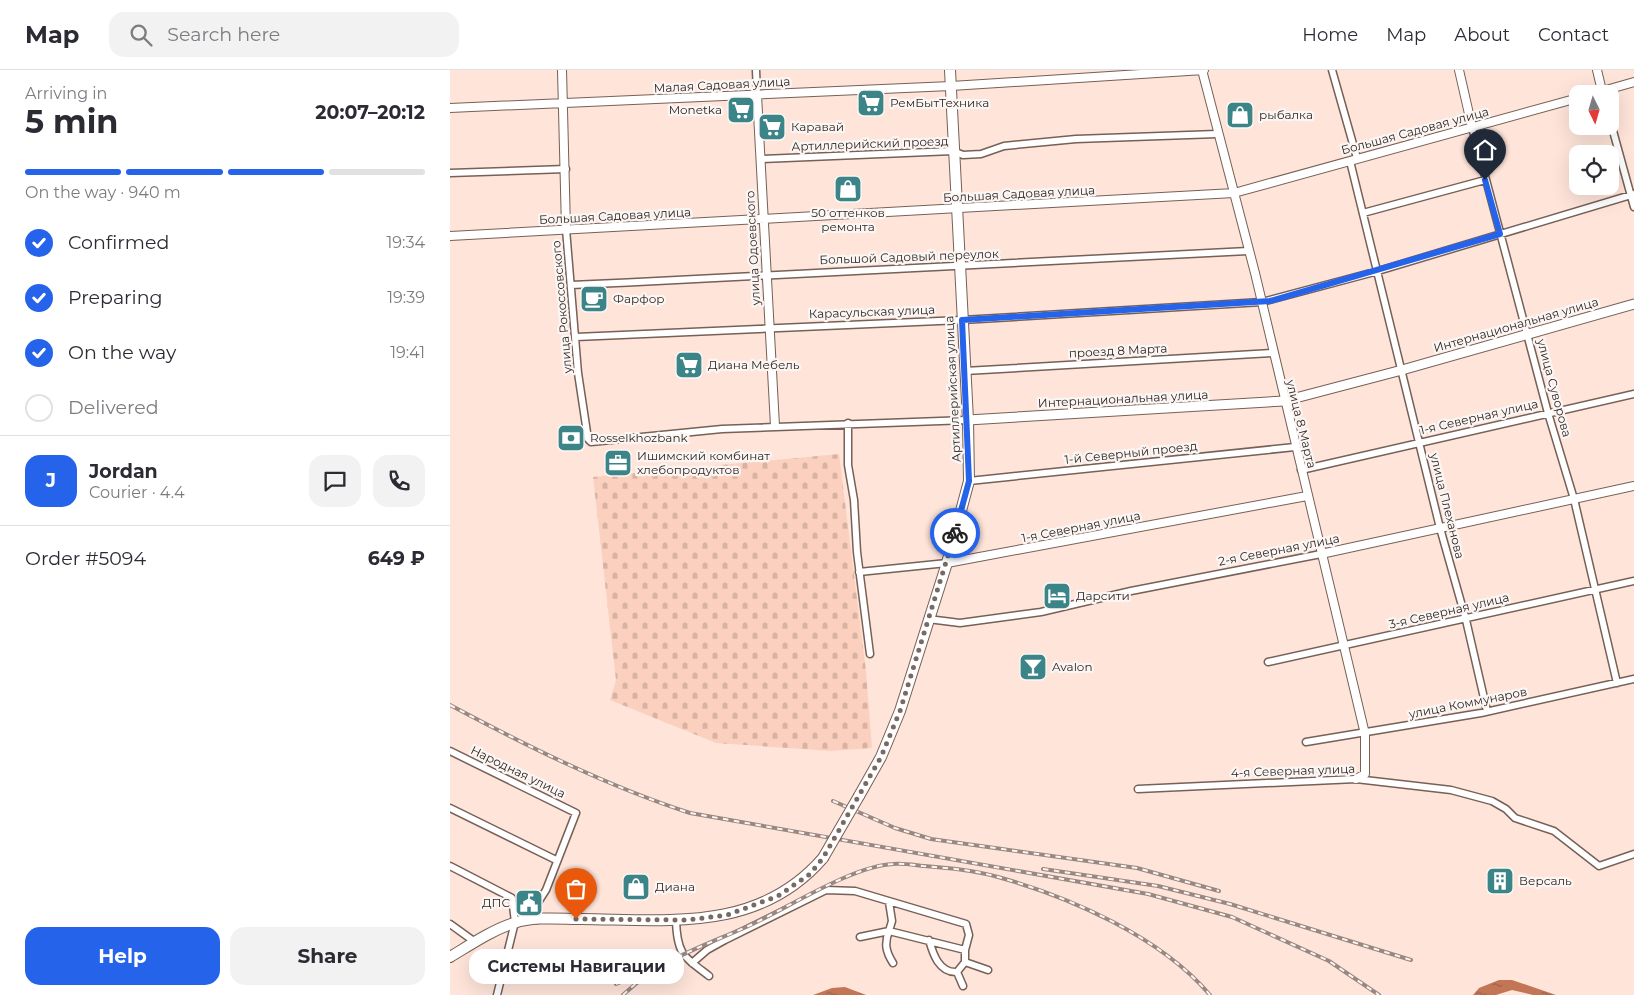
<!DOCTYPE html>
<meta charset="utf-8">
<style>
:root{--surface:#fff;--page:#f2f2f3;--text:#2b2b33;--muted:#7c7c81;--line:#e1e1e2;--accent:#2563eb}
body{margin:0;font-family:Montserrat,sans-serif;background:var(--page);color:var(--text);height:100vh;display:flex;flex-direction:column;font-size:19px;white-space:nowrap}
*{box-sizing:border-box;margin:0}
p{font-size:16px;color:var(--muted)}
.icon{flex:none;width:28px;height:28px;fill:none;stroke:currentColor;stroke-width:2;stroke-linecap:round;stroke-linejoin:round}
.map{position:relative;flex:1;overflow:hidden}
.panel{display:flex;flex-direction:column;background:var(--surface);width:450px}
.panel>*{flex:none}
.needle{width:32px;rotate:175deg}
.tools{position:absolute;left:1119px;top:15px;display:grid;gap:10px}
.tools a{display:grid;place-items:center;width:50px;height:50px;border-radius:10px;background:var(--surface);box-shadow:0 5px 20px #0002;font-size:25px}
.pin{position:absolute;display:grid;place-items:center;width:42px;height:42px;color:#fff;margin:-51px -21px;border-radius:50% 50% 50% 0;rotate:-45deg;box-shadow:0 0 5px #0007}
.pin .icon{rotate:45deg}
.courier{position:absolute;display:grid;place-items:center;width:50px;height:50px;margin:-25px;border:4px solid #2563eb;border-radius:50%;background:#fff;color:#222;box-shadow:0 1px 6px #0007}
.bubble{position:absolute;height:35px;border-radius:15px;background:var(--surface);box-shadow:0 5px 20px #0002;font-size:16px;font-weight:700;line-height:35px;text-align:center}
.headline em{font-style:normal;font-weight:700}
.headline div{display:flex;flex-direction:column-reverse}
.headline{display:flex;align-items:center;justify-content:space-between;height:85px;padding:0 25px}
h1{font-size:32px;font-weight:700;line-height:38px}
.bar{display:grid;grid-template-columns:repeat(4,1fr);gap:8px 5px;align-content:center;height:60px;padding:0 25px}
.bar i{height:6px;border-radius:4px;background:var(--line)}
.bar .selected{background:var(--accent)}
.bar p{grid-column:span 4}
.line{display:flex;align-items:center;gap:12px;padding:0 25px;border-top:1px solid var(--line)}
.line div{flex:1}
.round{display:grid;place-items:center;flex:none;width:52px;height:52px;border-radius:15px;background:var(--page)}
ol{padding:0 25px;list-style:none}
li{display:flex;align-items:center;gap:15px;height:55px}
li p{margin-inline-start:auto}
li .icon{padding:5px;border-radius:50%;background:var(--accent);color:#fff;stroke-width:4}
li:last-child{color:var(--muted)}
li i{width:28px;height:28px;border:2px solid var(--line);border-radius:50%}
.action{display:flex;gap:10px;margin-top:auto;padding:10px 25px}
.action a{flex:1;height:58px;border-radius:15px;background:var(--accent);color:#fff;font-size:20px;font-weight:700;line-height:58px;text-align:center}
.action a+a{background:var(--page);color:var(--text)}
header{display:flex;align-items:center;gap:30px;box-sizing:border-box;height:70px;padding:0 25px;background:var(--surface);border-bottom:1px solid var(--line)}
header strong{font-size:24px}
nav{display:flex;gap:28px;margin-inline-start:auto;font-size:18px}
.search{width:350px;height:45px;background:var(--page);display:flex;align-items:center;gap:12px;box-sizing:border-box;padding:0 18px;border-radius:15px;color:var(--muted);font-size:19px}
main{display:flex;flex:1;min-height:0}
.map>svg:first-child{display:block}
.cemetery{fill:url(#cemetery-stones)}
.water{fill:url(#water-ripples)}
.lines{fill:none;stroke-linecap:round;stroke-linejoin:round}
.minor-casing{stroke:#766057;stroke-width:9}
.tertiary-casing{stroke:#766057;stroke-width:10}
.secondary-casing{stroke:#766057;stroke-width:11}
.primary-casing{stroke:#766057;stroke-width:12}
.minor{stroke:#fff;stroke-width:6}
.tertiary{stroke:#fff;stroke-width:8}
.secondary{stroke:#fff;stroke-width:9}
.primary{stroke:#fff;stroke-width:10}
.rail-casing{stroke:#998780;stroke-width:4}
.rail{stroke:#fbf6f4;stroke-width:2;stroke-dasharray:5.5;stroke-linecap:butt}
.primary-bridge-casing{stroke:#766057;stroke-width:12;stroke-linecap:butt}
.primary-bridge{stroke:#fff;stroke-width:10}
.done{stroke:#786963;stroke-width:5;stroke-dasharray:0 9}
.route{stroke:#2563eb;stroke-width:6}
.labels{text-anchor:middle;stroke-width:4.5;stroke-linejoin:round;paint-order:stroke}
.street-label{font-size:12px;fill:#302723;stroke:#fbf6f4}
.poi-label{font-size:12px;fill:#302723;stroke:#fbf6f4;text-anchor:start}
</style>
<header>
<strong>Map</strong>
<div class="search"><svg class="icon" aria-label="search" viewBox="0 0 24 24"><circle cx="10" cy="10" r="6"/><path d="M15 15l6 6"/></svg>Search here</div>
<nav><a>Home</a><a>Map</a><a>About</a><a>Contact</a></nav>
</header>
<main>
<section class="panel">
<div class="headline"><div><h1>5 min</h1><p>Arriving in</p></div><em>20:07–20:12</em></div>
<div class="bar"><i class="selected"></i><i class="selected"></i><i class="selected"></i><i></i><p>On the way · 940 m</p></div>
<ol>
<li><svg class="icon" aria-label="check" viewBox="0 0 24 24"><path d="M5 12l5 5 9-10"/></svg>Confirmed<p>19:34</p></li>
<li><svg class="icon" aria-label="check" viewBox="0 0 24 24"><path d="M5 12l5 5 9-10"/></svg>Preparing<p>19:39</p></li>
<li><svg class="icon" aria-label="check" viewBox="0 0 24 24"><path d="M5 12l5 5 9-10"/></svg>On the way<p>19:41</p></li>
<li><i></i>Delivered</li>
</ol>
<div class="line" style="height:90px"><b class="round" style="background:var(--accent);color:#fff">J</b><div><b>Jordan</b><p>Courier · 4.4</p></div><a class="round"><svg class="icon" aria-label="chat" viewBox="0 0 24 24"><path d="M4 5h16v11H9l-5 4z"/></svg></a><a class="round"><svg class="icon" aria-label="phone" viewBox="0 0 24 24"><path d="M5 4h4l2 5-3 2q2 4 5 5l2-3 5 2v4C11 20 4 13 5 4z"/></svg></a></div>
<div class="line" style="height:65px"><div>Order #5094</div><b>649 ₽</b></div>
<div class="action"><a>Help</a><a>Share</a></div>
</section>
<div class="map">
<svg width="1184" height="925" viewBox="0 0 1184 925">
<defs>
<pattern id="cemetery-stones" width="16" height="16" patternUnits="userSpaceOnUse" patternTransform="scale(1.25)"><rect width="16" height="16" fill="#fcd0be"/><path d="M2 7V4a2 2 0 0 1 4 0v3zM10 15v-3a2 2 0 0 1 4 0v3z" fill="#d8b3a3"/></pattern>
<pattern id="water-ripples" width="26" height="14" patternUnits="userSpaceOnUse" patternTransform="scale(1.25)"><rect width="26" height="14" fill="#c27655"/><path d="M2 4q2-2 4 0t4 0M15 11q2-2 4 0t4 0" fill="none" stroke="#9e6146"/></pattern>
</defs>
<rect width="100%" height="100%" fill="#fee4d9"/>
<path class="cemetery" d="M389 384 416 601 422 678 381 681 266 673 160 630 166 610 143 407Z"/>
<path class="water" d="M1049 910H1062L1106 925H1083L1062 920 1046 925H1023L1029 918Z
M395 917 416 925H363L382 918Z"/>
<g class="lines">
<defs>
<path id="minor" d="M306 0 307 25
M882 0 907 88
M1160 50 1184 137
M1022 57 1098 343 1124 429 1167 613
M311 89 503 81 513 85 531 84 554 76 626 69 767 64
M900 91 990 458 1016 550 1037 641
M0 103 116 99
M913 143 1035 110
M116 159 128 303 138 369 141 372 272 359 518 350
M121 215C347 205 573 193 798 181
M126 267 512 250 812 232 928 201 1184 124
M515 301 822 283
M398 353V395L404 430 407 482 420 584
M851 400 1184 324
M519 411 845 377
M409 502 497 493
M478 549 510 553 591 542 681 521 871 484
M818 592 1184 511
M856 672 1031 643 1184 609
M0 681 126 743 96 820 87 834V850
M688 719 906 709 1001 720 1042 731 1056 739 1065 748 1104 761 1149 796 1184 784
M0 738 106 790
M0 796 62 828 65 852 47 925
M226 850C227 884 233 886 259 906
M0 854 25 872
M410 867 439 861 442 851 439 832
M479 870C483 884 489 903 507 902
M515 892 538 900
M242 893 257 880 275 870 376 820 405 821 516 854 519 865 515 880 439 861C434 874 436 882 443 893
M513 916 507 902 515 892V880"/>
<path id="tertiary" d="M112 0 116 159
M752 0 805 203 915 664V704L906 709
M1009 0 1022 57
M1147 0 1152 21
M1142 24 1184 12
M307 25 325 356
M0 38 501 16 754 0
M0 166 784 123 1128 28
M871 484 1184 416
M497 493 857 426"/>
<path id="secondary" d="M518 350 834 331 952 300 1184 234"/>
<path id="primary" d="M409 726 431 687 450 641 497 493 519 411 518 350 500 0
M0 887C20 875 42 860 64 853 84 846 111 849 132 849 220 850 309 862 373 788"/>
</defs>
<use href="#minor" class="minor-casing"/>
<use href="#tertiary" class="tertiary-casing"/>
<use href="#secondary" class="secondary-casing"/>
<use href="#primary" class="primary-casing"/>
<use href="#minor" class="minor"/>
<use href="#tertiary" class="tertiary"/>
<use href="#secondary" class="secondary"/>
<use href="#primary" class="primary"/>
<defs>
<path id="rail" d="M0 635C77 676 157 716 240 743L698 824 782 847 879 891 929 925
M383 731 445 758 481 769 687 798 769 821
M593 799 708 816 780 834 961 890
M166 914 193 903
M173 925C208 891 251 877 294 858 335 840 401 796 443 794 453 793 464 795 473 796 498 798 524 800 548 807 620 827 711 867 760 925"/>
</defs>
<use href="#rail" class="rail-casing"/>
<use href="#rail" class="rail"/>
<defs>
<path id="primary-bridge" d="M373 788 409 726"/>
</defs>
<use href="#primary-bridge" class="primary-bridge-casing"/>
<use href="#primary-bridge" class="primary-bridge"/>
</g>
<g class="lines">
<path class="done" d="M126 849 238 850 277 845 328 826 360 804 373 788 431 687 450 641 505 463"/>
<path class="route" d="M505 463 519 411 512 250 820 231 1050 164 1035 110"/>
</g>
<defs>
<symbol id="supermarket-square" viewBox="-11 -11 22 22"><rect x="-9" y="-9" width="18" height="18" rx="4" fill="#3b8487" stroke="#fbf6f4"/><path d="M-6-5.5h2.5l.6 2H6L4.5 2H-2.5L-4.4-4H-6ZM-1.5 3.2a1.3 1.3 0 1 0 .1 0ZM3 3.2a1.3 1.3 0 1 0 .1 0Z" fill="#fff"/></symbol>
<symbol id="shop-square" viewBox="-11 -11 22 22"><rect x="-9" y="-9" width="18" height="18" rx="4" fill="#3b8487" stroke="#fbf6f4"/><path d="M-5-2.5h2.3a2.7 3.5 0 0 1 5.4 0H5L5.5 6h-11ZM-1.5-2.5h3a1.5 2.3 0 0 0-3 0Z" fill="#fff"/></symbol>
<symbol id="cafe-square" viewBox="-11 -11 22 22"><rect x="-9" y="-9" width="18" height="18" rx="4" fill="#3b8487" stroke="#fbf6f4"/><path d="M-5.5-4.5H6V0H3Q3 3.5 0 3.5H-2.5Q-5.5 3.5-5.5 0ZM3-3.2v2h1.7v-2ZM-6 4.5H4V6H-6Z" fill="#fff"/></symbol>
<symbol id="bank-square" viewBox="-11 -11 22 22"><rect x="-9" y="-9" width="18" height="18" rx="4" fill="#3b8487" stroke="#fbf6f4"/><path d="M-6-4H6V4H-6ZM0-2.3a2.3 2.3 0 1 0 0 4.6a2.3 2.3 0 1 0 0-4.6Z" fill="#fff"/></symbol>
<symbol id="office-square" viewBox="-11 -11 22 22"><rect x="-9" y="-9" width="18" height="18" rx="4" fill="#3b8487" stroke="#fbf6f4"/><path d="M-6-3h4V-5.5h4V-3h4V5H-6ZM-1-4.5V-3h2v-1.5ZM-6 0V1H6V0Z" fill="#fff"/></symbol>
<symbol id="hotel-square" viewBox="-11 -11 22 22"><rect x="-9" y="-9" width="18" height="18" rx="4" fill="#3b8487" stroke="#fbf6f4"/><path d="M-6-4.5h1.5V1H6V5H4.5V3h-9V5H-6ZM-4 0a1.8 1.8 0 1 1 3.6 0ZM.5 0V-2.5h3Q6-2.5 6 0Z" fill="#fff"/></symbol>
<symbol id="bar-square" viewBox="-11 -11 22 22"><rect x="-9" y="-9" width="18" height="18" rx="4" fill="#3b8487" stroke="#fbf6f4"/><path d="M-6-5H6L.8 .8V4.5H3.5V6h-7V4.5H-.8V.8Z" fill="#fff"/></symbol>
<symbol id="building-square" viewBox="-11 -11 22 22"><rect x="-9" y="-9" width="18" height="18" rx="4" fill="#3b8487" stroke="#fbf6f4"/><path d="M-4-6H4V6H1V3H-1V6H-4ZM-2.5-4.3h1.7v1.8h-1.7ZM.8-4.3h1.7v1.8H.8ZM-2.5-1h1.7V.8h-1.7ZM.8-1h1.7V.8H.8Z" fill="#fff"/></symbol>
<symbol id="civic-square" viewBox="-11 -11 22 22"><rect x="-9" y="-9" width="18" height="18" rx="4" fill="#3b8487" stroke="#fbf6f4"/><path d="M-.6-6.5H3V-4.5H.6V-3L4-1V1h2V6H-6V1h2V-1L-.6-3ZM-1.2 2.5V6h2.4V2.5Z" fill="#fff"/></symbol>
</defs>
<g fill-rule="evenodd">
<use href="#supermarket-square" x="405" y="17" width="32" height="32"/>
<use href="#supermarket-square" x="275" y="24" width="32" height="32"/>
<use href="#shop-square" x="774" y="29" width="32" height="32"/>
<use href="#supermarket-square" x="306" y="41" width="32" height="32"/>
<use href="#shop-square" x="382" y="103" width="32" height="32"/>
<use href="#cafe-square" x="128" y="213" width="32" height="32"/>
<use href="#supermarket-square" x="223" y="279" width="32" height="32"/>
<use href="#bank-square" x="105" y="352" width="32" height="32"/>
<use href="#office-square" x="152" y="377" width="32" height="32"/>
<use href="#hotel-square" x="591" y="510" width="32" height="32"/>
<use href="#bar-square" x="567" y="581" width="32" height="32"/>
<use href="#building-square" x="1034" y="795" width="32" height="32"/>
<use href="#shop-square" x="170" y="801" width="32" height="32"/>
<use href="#civic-square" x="63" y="817" width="32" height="32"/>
</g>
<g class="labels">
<g class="street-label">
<text transform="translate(272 15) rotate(-3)" y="4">Малая Садовая улица</text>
<text transform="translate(965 61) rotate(-15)" y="4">Большая Садовая улица</text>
<text transform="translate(420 74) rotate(-2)" y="4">Артиллерийский проезд</text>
<text transform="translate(569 124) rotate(-3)" y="4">Большая Садовая улица</text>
<text transform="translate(165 146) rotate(-3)" y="4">Большая Садовая улица</text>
<text transform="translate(303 178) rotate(-93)" y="4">улица Одоевского</text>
<text transform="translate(459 187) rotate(-2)" y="4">Большой Садовый переулок</text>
<text transform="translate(112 237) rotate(-95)" y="4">улица Рокоссовского</text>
<text transform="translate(422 242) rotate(-2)" y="4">Карасульская улица</text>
<text transform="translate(1066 255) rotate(-16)" y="4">Интернациональная улица</text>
<text transform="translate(668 281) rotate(-3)" y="4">проезд 8 Марта</text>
<text transform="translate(1104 318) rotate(75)" y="4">улица Суворова</text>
<text transform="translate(503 319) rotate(-93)" y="4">Артиллерийская улица</text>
<text transform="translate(673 329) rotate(-3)" y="4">Интернациональная улица</text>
<text transform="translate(1029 347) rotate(-13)" y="4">1-я Северная улица</text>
<text transform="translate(851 354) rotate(76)" y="4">улица 8 Марта</text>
<text transform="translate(681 383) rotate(-6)" y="4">1-й Северный проезд</text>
<text transform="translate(997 436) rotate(76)" y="4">улица Плеханова</text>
<text transform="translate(631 457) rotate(-11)" y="4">1-я Северная улица</text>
<text transform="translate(829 480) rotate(-11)" y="4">2-я Северная улица</text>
<text transform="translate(999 541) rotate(-13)" y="4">3-я Северная улица</text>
<text transform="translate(1018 633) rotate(-11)" y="4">улица Коммунаров</text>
<text transform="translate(843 701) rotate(-2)" y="4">4-я Северная улица</text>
<text transform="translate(68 702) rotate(26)" y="4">Народная улица</text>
</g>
<g class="poi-label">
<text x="440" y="37">РемБытТехника</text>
<text x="272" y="44" text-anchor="end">Monetka</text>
<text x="809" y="49">рыбалка</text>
<text x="341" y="61">Каравай</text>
<text x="398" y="147" text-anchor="middle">50 оттенков<tspan x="398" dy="14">ремонта</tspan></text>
<text x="163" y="233">Фарфор</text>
<text x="258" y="299">Диана Мебель</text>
<text x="140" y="372">Rosselkhozbank</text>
<text x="187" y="390">Ишимский комбинат<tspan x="187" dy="14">хлебопродуктов</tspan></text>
<text x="626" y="530">Дарсити</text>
<text x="602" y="601">Avalon</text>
<text x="1069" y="815">Версаль</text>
<text x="205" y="821">Диана</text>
<text x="60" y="837" text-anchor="end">ДПС</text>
</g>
</g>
</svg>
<div class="tools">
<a><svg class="needle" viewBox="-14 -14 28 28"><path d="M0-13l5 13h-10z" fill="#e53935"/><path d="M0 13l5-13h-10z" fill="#7c7c81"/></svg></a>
<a><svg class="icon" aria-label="locate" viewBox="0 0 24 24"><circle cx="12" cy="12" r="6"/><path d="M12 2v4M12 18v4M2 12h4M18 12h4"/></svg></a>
</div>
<div class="pin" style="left:126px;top:849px;background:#ea580c"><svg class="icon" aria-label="bag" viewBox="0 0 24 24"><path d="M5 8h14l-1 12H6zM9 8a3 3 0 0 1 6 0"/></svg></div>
<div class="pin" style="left:1035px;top:110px;background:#1f2937"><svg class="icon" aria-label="home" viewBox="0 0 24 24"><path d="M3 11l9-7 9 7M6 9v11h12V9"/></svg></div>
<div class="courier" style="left:505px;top:463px"><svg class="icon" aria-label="bike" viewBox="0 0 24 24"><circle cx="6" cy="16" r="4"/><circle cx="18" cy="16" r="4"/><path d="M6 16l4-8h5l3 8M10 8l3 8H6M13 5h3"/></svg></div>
<div class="bubble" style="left:19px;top:879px;width:215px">Системы Навигации</div>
</div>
</main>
